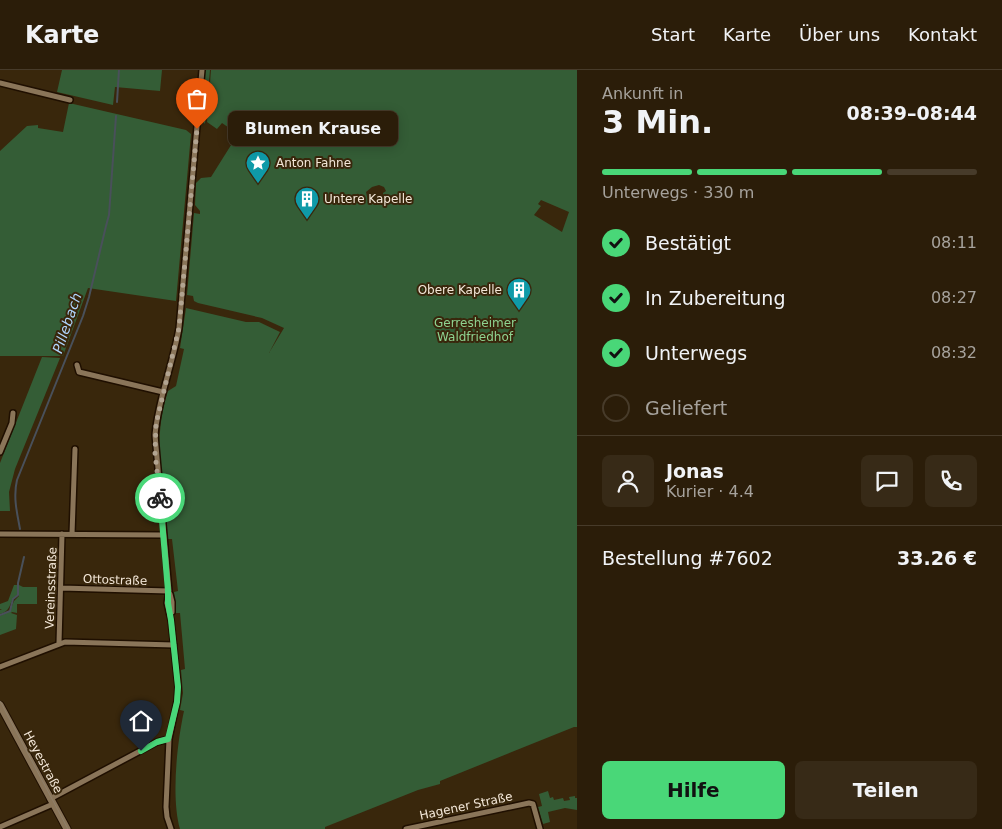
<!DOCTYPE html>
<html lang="de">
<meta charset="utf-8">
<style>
:root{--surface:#2b1d09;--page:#372a17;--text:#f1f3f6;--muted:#a6a29c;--line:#473b2a;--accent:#49d778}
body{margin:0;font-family:"DejaVu Sans",sans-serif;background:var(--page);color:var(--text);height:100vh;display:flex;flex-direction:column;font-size:19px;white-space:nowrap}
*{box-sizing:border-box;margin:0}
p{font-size:16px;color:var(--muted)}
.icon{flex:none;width:28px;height:28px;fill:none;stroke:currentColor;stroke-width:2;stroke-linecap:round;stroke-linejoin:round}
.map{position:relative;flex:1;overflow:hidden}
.panel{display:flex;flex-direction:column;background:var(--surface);width:425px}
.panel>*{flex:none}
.pin{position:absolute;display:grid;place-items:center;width:42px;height:42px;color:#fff;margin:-51px -21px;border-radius:50% 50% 50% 0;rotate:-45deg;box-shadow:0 0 5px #0007}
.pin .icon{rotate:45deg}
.courier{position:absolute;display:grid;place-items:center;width:50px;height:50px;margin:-25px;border:4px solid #49d778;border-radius:50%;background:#fff;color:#222;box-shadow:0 1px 6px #0007}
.bubble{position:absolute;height:35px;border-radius:8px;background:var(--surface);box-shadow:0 2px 12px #0003,0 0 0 1px var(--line);font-size:16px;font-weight:600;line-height:35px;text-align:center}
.summary em{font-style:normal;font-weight:600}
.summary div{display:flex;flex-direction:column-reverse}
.summary{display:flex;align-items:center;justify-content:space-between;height:85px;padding:0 25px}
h1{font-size:32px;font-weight:600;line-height:38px}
.bar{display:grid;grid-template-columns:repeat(4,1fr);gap:8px 5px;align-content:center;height:60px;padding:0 25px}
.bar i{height:6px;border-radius:4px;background:var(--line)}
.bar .current{background:var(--accent)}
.bar p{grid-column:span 4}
.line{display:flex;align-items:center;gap:12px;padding:0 25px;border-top:1px solid var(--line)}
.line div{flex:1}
.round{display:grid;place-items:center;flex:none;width:52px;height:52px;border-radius:8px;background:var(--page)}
ol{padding:0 25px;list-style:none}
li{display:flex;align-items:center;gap:15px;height:55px}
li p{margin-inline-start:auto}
li .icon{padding:5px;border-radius:50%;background:var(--accent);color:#111;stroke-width:4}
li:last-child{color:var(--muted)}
li i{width:28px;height:28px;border:2px solid var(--line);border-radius:50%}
.button{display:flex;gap:10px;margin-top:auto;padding:10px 25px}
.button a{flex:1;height:58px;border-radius:8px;background:var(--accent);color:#111;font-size:20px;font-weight:600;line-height:58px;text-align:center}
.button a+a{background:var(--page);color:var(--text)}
header{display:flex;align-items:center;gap:30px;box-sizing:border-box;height:70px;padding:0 25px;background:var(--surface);border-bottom:1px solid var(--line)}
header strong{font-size:24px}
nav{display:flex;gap:28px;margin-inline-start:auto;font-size:18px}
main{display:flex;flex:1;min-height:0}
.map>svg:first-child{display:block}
.green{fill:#345d36;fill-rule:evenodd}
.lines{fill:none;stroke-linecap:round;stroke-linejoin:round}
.stream{stroke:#49505a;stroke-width:2}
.minor-casing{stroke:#1f0f00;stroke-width:8}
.tertiary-casing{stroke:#1f0f00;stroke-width:9}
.minor{stroke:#8a7559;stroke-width:5}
.tertiary{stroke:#8a7559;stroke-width:7}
.tram{stroke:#8e7f6a;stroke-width:1}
.done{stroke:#b2a491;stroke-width:5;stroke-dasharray:0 9}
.route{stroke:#49d778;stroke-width:6}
.labels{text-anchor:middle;stroke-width:4;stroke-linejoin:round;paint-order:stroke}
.poi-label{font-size:12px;fill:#f3e7d8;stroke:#39270c;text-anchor:start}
.park-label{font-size:12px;fill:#8ed391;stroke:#39270c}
.street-label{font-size:12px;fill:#f3e7d8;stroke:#39270c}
.water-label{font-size:14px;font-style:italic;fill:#afd4fc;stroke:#39270c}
</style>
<header>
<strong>Karte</strong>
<nav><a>Start</a><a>Karte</a><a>Über uns</a><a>Kontakt</a></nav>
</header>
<main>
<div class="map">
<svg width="577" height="759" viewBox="0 0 577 759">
<rect width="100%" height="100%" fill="#39270c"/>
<path class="green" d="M62 0H162L160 21 115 17 113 35 57 22Z
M205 0H210L205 54 201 49V46Z
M211 0H577V657H574L440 711V714L418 720 325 757V759H180C171 728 177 673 184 641L180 640 183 623 181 600 185 599 180 543H176L174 522 178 521 172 469H168C162 421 152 368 168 321L176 316 184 279 180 278 186 238 246 252H259L280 262 269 283 284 258 262 248 198 233 194 231 193 226 187 225 194 143 200 144V141L195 135 196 113 201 108 211 107 238 64 222 53 217 59 207 52ZM379 115 384 117 386 121 383 123V127L374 132 370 130 368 131 366 122 372 117ZM541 130 569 142 562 162 534 145 541 136 538 134Z
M69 33 186 60 191 64 176 231 88 218 63 286H0V81L27 56 38 55V58L63 62Z
M42 287 60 288 15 399 9 422 10 441H0V393Z
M14 515H17V525C8 531 13 540 0 544V540L2 539H0V534L8 531Z
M19 515 23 517H37V534H17V543L12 542 11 543 17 545 16 559 0 565V546L10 541 14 531 19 526Z
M548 721 550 728 553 727 554 730 563 728 564 731 570 730 569 727 575 726V728H577V740L565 738 548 742 550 752 543 754 538 737 542 736 539 724Z"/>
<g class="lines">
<path class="stream" d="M117 32 119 0
M20 459C17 443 13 427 17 410L83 246 89 227 106 156 109 145 116 46
M0 545 10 541 13 529 18 525V513L24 487"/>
<defs>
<path id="minor" d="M0 13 70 30
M77 295 79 302 163 322
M0 382 12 353 13 343
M0 464 163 465
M72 464 75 379
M61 518 169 521
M170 524 172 532V542
M59 573 62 464
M0 597 65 572 174 575
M50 729 157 672 169 669
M0 757 53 734
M171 759 167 747 166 737 169 669 177 631 178 617 171 550 167 533 169 521 155 365C158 329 173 294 179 258L202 0
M406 759 529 733 533 734 540 759"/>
<path id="tertiary" d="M0 635 67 759"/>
</defs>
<use href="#minor" class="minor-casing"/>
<use href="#tertiary" class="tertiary-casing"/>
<use href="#minor" class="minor"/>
<use href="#tertiary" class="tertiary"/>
<path class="tram" d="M0 631 68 759"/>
</g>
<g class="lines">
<path class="done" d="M160 428 155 383 156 354 179 258 197 59"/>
<path class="route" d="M141 681 157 672 168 669 177 632 178 617 171 550 168 533V521L160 428"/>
</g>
<defs>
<symbol id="sight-pin" viewBox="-11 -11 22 30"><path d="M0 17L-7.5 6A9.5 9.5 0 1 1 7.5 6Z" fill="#0f9aa8" stroke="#39270c"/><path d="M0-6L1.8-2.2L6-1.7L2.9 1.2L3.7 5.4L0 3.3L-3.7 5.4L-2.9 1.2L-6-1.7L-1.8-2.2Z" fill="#fff"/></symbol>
<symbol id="building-pin" viewBox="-11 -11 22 30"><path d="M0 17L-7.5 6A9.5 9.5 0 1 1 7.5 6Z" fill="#0f9aa8" stroke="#39270c"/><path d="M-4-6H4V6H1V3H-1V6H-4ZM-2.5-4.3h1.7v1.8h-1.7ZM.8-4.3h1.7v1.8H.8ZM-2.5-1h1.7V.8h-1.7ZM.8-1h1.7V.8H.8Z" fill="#fff"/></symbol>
</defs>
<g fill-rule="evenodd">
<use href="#sight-pin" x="244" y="79" width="28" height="38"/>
<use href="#building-pin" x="293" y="115" width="28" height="38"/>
<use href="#building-pin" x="505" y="206" width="28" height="38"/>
</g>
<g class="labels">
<g class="poi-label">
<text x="276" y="97">Anton Fahne</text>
<text x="324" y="133">Untere Kapelle</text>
<text x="502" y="224" text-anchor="end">Obere Kapelle</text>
</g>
<g class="park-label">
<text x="475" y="257">Gerresheimer<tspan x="475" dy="14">Waldfriedhof</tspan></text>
</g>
<g class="street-label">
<text transform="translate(115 510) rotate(2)" y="4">Ottostraße</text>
<text transform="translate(51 518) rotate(-88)" y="4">Vereinsstraße</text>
<text transform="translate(43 692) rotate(62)" y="4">Heyestraße</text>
<text transform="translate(466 736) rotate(-12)" y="4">Hagener Straße</text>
</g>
<g class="water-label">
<text transform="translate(67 253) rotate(-71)" y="5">Pillebach</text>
</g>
</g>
</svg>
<div class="pin" style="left:197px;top:59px;background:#ea580c"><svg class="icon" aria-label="bag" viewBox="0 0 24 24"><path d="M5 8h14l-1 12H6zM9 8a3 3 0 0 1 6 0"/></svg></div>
<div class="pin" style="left:141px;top:681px;background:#1f2937"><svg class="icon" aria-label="home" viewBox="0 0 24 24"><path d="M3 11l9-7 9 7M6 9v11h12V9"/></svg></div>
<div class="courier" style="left:160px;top:428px"><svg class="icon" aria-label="bike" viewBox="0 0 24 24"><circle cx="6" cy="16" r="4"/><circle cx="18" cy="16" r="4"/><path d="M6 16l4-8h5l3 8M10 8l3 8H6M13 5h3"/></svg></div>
<div class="bubble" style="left:228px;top:41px;width:170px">Blumen Krause</div>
</div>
<section class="panel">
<div class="summary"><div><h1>3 Min.</h1><p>Ankunft in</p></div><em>08:39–08:44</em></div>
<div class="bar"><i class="current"></i><i class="current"></i><i class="current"></i><i></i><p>Unterwegs · 330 m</p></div>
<ol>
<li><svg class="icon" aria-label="check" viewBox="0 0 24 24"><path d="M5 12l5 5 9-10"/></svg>Bestätigt<p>08:11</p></li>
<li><svg class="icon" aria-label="check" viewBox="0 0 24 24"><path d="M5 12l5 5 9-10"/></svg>In Zubereitung<p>08:27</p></li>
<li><svg class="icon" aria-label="check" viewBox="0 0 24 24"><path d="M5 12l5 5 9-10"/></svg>Unterwegs<p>08:32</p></li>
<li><i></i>Geliefert</li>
</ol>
<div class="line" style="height:90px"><a class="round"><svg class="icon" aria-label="person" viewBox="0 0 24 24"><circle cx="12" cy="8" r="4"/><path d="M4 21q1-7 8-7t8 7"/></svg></a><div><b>Jonas</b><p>Kurier · 4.4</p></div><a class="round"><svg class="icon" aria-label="chat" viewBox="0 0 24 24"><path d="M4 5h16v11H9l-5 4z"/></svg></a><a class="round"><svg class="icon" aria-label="phone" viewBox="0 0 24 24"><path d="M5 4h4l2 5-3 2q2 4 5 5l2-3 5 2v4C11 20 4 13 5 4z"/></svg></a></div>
<div class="line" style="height:65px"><div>Bestellung #7602</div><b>33.26 €</b></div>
<div class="button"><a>Hilfe</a><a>Teilen</a></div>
</section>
</main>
